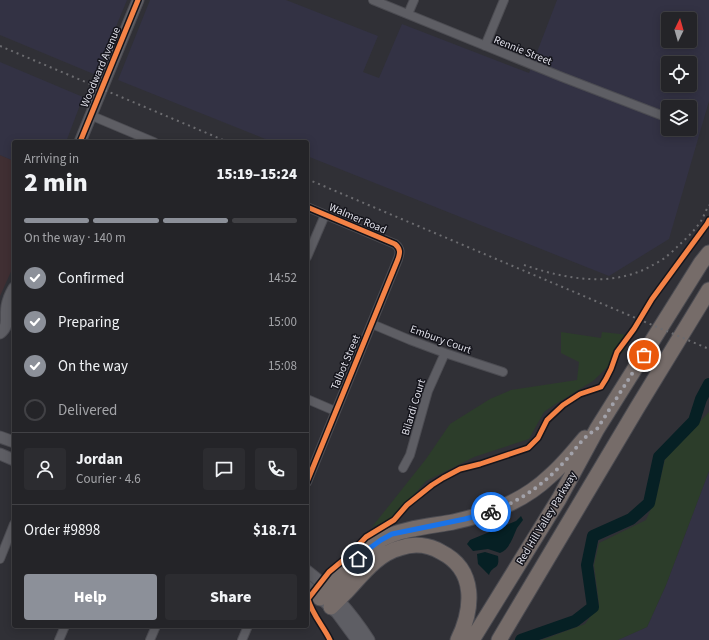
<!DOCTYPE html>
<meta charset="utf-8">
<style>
:root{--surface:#242428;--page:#2c2c30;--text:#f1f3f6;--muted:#a3a4a8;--line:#414145;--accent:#8c9099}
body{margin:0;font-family:"Source Sans 3",sans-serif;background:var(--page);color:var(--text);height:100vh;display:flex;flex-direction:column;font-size:15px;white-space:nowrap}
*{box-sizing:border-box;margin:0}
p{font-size:13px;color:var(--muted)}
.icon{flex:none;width:22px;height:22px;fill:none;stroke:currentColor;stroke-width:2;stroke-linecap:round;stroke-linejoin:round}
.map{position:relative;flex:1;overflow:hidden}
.details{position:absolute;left:12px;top:140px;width:297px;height:488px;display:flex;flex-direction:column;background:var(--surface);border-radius:4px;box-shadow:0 2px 10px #0003,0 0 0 1px var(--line)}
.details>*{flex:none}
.needle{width:26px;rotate:5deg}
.tools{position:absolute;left:661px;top:12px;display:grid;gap:8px}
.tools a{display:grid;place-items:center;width:36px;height:36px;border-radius:4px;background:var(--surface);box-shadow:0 2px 10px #0003,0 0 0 1px var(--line);font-size:20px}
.pin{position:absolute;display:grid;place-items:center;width:34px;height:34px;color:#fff;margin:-17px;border:2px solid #fff;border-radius:50%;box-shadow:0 1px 4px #0007}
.courier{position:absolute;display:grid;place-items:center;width:40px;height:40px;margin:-20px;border:3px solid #1a73e8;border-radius:50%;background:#fff;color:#222;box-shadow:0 1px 5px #0007}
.head em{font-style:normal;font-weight:800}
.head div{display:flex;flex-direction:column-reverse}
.head{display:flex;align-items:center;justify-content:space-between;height:68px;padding:0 12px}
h1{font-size:26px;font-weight:800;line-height:30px}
.bar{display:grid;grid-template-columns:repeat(4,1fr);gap:6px 4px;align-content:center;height:48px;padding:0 12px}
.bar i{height:5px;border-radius:3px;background:var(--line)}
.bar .current{background:var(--accent)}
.bar p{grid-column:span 4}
.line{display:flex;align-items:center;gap:10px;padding:0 12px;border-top:1px solid var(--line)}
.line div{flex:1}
.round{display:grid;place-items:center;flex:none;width:42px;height:42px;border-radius:4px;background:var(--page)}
ol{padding:0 12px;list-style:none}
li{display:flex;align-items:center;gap:12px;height:44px}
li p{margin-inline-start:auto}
li .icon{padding:4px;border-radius:50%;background:var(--accent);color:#fff;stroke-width:4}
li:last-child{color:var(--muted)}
li i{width:22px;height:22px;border:2px solid var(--line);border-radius:50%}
.primary-button{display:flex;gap:8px;margin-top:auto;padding:8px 12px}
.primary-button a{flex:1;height:46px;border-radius:4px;background:var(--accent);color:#fff;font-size:16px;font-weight:800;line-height:46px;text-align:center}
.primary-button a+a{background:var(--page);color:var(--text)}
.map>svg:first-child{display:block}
.commercial{fill:#402f33}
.built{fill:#333244;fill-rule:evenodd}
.green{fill:#2c3d2a}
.water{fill:#062024}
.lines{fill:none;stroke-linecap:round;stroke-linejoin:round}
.river{stroke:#062024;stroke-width:12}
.minor-casing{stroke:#4c4c52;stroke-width:10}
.secondary-casing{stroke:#4c4c52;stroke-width:13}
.motorway-casing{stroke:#4c4c52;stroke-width:17}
.minor{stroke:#5e5e64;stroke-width:8}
.secondary{stroke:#5e5e64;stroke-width:11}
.motorway{stroke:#766c69;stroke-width:15}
.rail{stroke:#6c6c70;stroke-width:2;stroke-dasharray:2 4;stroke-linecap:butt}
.cycleway-casing{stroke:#15151c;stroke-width:8}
.cycleway{stroke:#f48246;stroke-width:5}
.done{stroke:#a2a2aa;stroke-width:4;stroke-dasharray:0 7.2}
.route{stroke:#1a73e8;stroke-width:5}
.labels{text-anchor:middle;stroke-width:3;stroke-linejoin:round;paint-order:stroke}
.street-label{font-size:11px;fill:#dfdfe8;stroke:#15151c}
</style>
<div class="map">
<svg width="709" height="640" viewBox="0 0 709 640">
<rect width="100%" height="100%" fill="#303036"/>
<path class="commercial" d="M0 155 14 161V265L0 296Z"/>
<path class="built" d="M0 0H127L96 75 0 35Z
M150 0H286L378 36 363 72 379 78 402 24 529 73 557 0H709V101L669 239 609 276 307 156V142H273L118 80ZM668 19H690V41H668ZM668 63H690V85H668ZM668 107H690V129H668Z
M0 62 83 97 66 142H14V161L0 155Z
M709 471V640H617L647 627 666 585Z"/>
<path class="green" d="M561 332 601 338 602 332 629 335 625 350 593 381 554 405 544 412 529 439 474 457 426 481 393 519 372 527 426 459 450 424 490 399 511 390 577 380 579 362 561 353Z
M709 412V471L666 585 647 627 618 640H542L585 624 599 604 594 565 599 543 646 520 656 498 665 459Z"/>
<path class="water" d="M521 516 523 520C521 523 519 525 517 528 513 537 509 550 500 553L488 549 473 551 467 544 470 540 516 521Z
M485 552 498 556C500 571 493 564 489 575L478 564 477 554Z"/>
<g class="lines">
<path class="river" d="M521 640 575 621 593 607 587 565 593 536 631 519 649 503 659 457 694 421 701 399 709 384"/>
<defs>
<path id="minor" d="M373 0 562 77 666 117
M408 14 414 0
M485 46 504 0
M90 115 154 142
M307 207 395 244C401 249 400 253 398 259 368 334 337 407 307 482
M307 257 325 215
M372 324 410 340 445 353 503 372
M307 399 335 411
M403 468 410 455 428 391 445 353
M0 559 14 524
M59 640 65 626
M150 640 156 626
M242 640 248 626"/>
<path id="secondary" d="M80 142 138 0
M0 333C10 325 5 317 7 306 8 300 11 293 14 288
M0 437 14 442
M0 454 14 460
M307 571C332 590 352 614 369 640
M307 586 337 613 357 640"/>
<path id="motorway" d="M320 598C331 586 343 574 354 563 363 555 371 545 382 539 400 529 431 526 453 522 489 514 523 502 550 476 563 465 574 451 585 438
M331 607C336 602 341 597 346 592 362 575 377 554 400 548 414 543 429 545 441 552 477 570 473 609 458 640
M472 640 559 499 597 429 701 263 709 253
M499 640 637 408 709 290"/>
</defs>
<use href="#minor" class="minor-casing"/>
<use href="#secondary" class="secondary-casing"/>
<use href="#motorway" class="motorway-casing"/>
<use href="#minor" class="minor"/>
<use href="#secondary" class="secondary"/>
<use href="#motorway" class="motorway"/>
<path class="rail" d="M0 46 228 142
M307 179 709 349
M524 265C566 279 611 288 651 266 656 263 663 260 667 256 671 253 675 249 678 246 686 239 695 230 701 221 704 216 706 210 709 205"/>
<defs>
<path id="cycleway" d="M80 142 138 0
M307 207 395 244C401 249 400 253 398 259 368 334 337 407 307 482
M330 640C323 626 312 614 308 599L329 572 347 557 366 537 394 520 407 505 432 485 443 478 460 469 480 464 528 448 538 438 547 420 563 405 580 394 601 387 606 379 611 369 617 352 634 329 652 299 707 224 709 220"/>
</defs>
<use href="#cycleway" class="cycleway-casing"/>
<use href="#cycleway" class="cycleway"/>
</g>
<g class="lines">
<path class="done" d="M491 512C520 501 543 485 564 462 572 454 578 444 587 436 590 433 594 431 597 429L644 355"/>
<path class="route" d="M358 559 370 548 381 540 392 534 465 519 491 512"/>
</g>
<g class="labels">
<g class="street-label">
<text transform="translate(523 50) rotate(22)" y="4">Rennie Street</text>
<text transform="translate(100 67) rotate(-67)" y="4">Woodward Avenue</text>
<text transform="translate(358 218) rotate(23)" y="4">Walmer Road</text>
<text transform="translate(441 339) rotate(20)" y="4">Embury Court</text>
<text transform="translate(345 362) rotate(-67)" y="4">Talbot Street</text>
<text transform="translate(413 407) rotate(-73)" y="4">Bilardi Court</text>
<text transform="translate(546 518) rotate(-59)" y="4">Red Hill Valley Parkway</text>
</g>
</g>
</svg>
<div class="tools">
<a><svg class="needle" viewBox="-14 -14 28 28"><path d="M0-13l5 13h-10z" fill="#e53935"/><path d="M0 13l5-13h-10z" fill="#a3a4a8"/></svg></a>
<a><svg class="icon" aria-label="locate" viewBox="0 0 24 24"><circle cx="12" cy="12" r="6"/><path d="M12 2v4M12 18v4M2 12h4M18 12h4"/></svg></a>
<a><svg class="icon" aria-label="layers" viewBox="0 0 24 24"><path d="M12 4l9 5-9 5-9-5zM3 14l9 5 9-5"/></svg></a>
</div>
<div class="pin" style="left:644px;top:355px;background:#ea580c"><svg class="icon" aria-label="bag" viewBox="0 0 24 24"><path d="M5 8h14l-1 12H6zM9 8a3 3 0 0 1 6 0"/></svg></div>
<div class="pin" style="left:358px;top:559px;background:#1f2937"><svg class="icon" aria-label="home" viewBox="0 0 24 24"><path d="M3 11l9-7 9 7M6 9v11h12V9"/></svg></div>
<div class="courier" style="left:491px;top:512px"><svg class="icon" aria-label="bike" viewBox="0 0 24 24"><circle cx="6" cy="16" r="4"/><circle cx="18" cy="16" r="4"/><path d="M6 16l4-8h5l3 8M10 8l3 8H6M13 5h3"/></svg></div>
<section class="details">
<div class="head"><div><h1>2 min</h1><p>Arriving in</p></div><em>15:19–15:24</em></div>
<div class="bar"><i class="current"></i><i class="current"></i><i class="current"></i><i></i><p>On the way · 140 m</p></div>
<ol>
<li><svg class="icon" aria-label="check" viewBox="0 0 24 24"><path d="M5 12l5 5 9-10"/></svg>Confirmed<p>14:52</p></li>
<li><svg class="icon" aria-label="check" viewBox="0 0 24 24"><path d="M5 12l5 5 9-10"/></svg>Preparing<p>15:00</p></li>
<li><svg class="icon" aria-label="check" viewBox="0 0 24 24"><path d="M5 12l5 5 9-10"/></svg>On the way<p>15:08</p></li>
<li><i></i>Delivered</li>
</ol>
<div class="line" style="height:72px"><a class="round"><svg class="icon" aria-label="person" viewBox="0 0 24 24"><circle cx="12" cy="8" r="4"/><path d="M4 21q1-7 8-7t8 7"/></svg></a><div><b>Jordan</b><p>Courier · 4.6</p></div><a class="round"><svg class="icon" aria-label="chat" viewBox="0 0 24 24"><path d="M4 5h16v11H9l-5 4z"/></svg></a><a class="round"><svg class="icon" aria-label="phone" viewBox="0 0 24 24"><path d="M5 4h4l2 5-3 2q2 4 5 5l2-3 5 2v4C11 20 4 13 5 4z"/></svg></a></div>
<div class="line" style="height:52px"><div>Order #9898</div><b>$18.71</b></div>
<div class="primary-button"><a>Help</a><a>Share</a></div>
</section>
</div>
